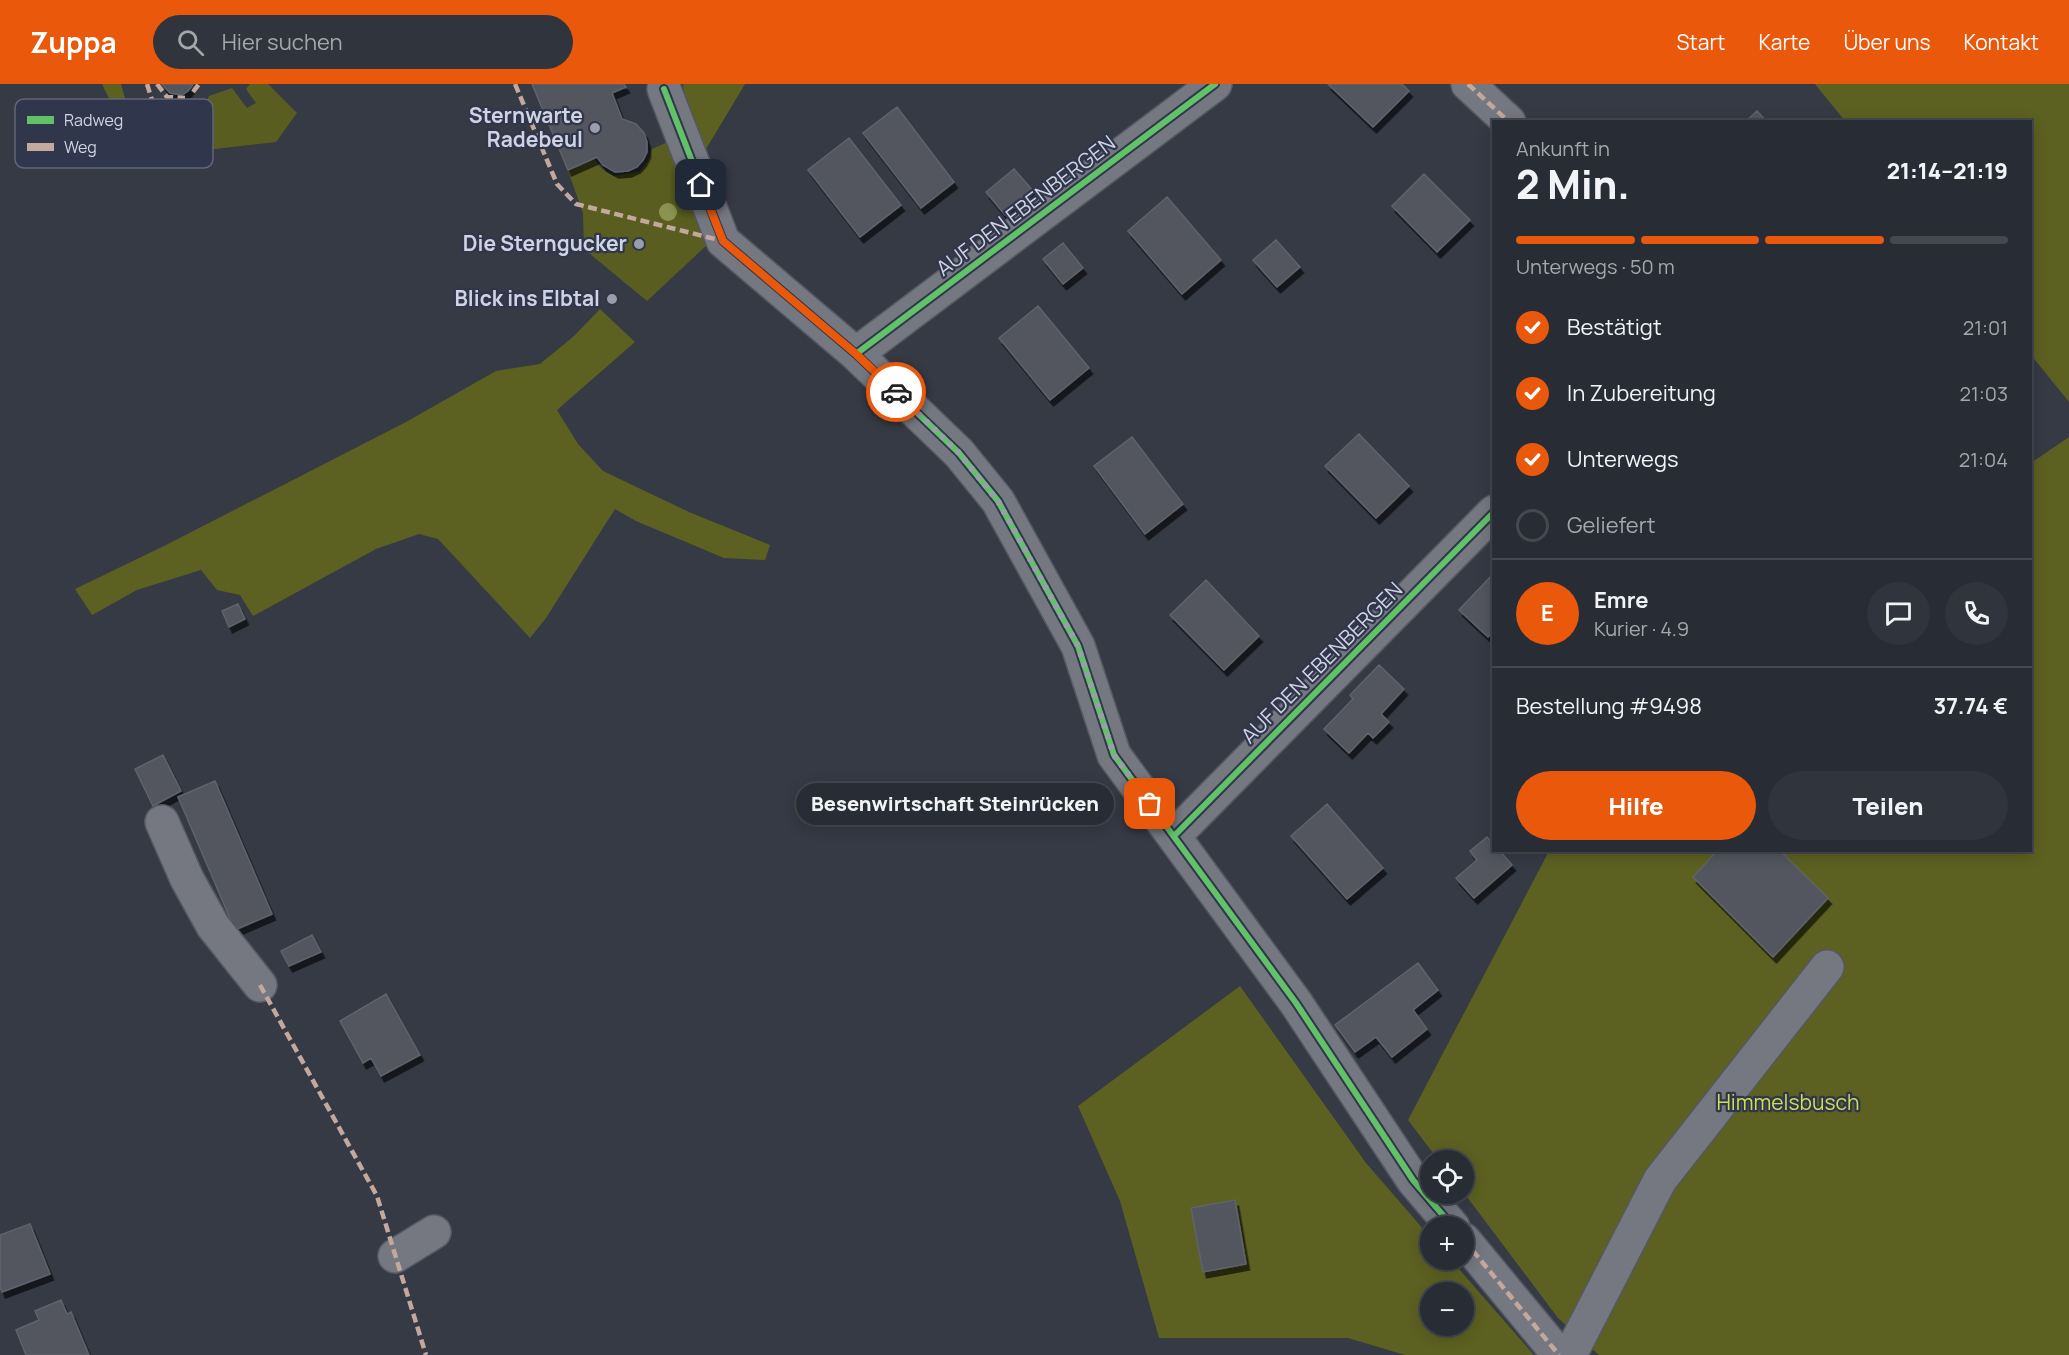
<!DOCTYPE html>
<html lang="de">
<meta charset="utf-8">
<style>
:root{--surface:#282c34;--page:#30343c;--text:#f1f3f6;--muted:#a5a7ac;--line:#44484f;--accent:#ea580c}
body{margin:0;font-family:Manrope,sans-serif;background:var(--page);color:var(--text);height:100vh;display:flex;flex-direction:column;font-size:22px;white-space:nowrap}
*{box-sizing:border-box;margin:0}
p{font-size:20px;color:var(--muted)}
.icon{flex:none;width:33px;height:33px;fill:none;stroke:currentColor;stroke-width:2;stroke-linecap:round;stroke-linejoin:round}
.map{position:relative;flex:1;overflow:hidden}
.details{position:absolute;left:1492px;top:36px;width:540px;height:732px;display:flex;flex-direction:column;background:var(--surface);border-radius:0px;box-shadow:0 3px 15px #0003,0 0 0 2px var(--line)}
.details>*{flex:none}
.buttons{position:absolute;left:1420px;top:1066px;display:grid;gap:12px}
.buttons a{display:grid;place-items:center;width:54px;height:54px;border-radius:50%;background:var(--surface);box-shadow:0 3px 15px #0003,0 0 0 2px var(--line);font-size:30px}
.pin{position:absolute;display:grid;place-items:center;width:51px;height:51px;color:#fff;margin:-26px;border-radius:12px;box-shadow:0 3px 9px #0006}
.courier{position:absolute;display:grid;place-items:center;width:60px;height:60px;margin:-30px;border:4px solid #ea580c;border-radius:50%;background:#fff;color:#222;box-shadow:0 2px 8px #0007}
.bubble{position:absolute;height:42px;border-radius:21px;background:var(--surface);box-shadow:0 3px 15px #0003,0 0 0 2px var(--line);font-size:20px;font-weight:800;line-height:42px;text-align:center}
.headline em{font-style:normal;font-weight:800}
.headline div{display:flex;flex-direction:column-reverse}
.headline{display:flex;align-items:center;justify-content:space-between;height:102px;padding:0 24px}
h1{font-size:39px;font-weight:800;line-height:45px}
.bar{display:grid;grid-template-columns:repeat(4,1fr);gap:9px 6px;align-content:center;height:72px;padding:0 24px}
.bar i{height:8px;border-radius:4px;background:var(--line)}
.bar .selected{background:var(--accent)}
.bar p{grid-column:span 4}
.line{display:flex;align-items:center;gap:15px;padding:0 24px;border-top:2px solid var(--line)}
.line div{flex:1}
.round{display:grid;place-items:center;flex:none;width:63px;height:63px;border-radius:32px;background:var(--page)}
ol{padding:0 24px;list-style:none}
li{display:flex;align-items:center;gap:18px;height:66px}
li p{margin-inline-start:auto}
li .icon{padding:6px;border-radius:50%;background:var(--accent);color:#fff;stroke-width:4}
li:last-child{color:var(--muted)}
li i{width:33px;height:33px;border:3px solid var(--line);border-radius:50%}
.button{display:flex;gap:12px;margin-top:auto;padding:12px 24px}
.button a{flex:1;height:69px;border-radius:36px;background:var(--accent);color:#fff;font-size:24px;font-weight:800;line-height:69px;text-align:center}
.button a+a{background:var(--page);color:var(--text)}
header{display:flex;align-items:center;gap:36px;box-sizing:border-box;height:84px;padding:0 30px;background:var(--accent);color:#fff}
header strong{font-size:28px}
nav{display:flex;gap:33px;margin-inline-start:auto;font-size:21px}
.search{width:420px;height:54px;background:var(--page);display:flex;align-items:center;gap:15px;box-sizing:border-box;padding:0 21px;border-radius:33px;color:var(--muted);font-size:22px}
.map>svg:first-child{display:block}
.green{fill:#595e20}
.forest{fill:#5c6121;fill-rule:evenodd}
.building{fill:#52555e;stroke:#5f636c;stroke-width:1.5;filter:url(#shadow)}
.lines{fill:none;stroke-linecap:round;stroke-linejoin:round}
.minor-casing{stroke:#555862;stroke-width:36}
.minor{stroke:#757881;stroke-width:33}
.quiet{stroke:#c3a89e;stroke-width:4.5;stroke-dasharray:9 4.5;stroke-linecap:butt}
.cycleway-casing{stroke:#30364b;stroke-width:10}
.cycleway{stroke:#61c268;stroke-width:6}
.tree{fill:#8b9351}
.done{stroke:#9a9eab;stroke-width:6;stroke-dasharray:0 10.8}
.route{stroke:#ea580c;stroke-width:8}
.poi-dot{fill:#9a9eab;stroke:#30364b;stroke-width:2}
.labels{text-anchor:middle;stroke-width:4.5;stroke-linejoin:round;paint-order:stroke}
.poi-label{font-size:21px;font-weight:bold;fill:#d0d4e2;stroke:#30364b;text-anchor:end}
.street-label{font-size:21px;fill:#d0d4e2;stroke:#30364b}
.park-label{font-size:21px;fill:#d0db5a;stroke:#30364b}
.key{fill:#30364b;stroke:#606578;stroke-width:1.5}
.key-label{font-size:16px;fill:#d0d4e2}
</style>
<header>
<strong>Zuppa</strong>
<div class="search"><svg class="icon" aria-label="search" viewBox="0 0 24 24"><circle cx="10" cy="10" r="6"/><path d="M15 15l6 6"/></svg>Hier suchen</div>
<nav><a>Start</a><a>Karte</a><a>Über uns</a><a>Kontakt</a></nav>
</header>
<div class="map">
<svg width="2069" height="1271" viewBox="0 0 2069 1271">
<defs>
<filter id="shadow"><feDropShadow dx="3.5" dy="6" stdDeviation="0" flood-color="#0009"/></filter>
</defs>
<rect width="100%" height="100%" fill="#363a45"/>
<path class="green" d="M250 0H268L297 29 276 58 189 68 167 60 151 36 150 24 184 28 206 19 209 12 232 4 247 24 256 19 246 5Z
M668 58 708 160 647 217 584 165 583 129 568 87 594 75 601 84 613 92 639 88 648 77 652 65Z"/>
<path class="forest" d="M102 0H121L128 25 116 29Z
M683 0H745L703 70 686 22Z
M1815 0H2069V318L2031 271V38L1845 37Z
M600 225 635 258 557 326 578 360 603 387 689 428 770 461 765 476 724 474 636 437 615 425 546 534 530 554 438 455 419 450 376 465 253 532 240 511 217 506 201 486 137 506 92 531 75 505 164 462 406 338 496 287 540 280 574 252Z
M2069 353V1271H1599L1558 1234 1464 1109V1077H1439L1408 1036 1549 767 2031 766V379Z
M1240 902 1366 1079 1431 1154V1176H1451L1534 1271H1405L1348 1254H1159L1120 1117 1078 1022ZM1431 1209H1464V1242H1431Z"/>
<path class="building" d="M162 0H193L188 7 182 11 170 9Z
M532 0H624L626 3 612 9 622 35 636 40 644 49 647 58V68L643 76 637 83 628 87 615 88 603 81 597 73 568 86Z
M1328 0H1402L1409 7 1373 43Z
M897 23 954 98 921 124 863 49Z
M1757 27 1767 38H1745Z
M849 54 901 121 860 153 808 86Z
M1014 85 1034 108 1005 131 986 108Z
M1424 90 1470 136 1437 168 1392 122Z
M1167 113 1221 176 1182 210 1128 147Z
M1276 156 1300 183 1277 203 1253 176Z
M1063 159 1083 184 1063 200 1043 175Z
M1038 222 1089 284 1050 316 999 254Z
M1359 350 1409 402 1376 434 1325 382Z
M1132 353 1183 420 1145 450 1094 382Z
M1494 489V547L1488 553 1459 526Z
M1206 496 1259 552 1224 586 1170 531Z
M238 520 245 535 229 543 222 527Z
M1379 581 1404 605 1381 630 1389 638 1373 654 1368 649 1349 669 1324 645 1353 615 1350 611Z
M163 671 181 707 153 722 135 685Z
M215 697 272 830 235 846 178 713Z
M1327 720 1383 784 1347 815 1291 752Z
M1487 753 1494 761V766H1499L1512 781 1474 814 1456 794 1477 776 1470 767Z
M1718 766H1779L1828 814 1773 873 1693 793Z
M312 851 321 868 289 882 281 867Z
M1418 879 1438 906 1413 926 1427 945 1392 973 1376 953 1355 968 1335 941Z
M386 910 420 971 381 992 371 974 363 979 340 937Z
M1235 1116 1246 1180 1203 1188 1191 1124Z
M30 1140 50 1190 2 1208 0 1203V1151Z
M61 1216 67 1230 71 1228 89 1271H26L16 1246 39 1236 35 1227Z"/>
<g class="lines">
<defs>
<path id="minor" d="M1468 0 1509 38
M664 5 723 157 856 270 959 369 998 417 1078 562 1114 671 1296 919 1413 1096 1453 1143
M856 270 1215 0
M162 738 187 795 213 842 260 901
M1174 752 1494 428
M1464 1156 1559 1271
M395 1172 434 1148
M1570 1271 1660 1096 1827 883"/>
</defs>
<use href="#minor" class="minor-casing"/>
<use href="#minor" class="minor"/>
<path class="quiet" d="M147 0 152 16
M157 0 167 13 185 14
M515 0 557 100 576 120 723 157
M1468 0 1509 38
M193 8 199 0
M260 901 377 1112 426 1271
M1464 1156 1559 1271"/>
<defs>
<path id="cycleway" d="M664 5 723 157 856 270 959 369 998 417 1078 562 1114 671 1296 919 1413 1096 1453 1143
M856 270 1215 0
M1174 752 1494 428"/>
</defs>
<use href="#cycleway" class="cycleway-casing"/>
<use href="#cycleway" class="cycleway"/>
</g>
<circle class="tree" cx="668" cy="128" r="9"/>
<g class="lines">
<path class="done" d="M896 308 959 369 998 417 1078 562 1114 671 1150 720"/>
<path class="route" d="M701 101 723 157 856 270 896 308"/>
</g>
<g class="poi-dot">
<circle cx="595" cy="44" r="6"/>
<circle cx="639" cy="160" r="6"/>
<circle cx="612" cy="215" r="6"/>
</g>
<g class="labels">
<g class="poi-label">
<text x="583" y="39">Sternwarte<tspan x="583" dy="24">Radebeul</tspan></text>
<text x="627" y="167">Die Sterngucker</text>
<text x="600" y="222">Blick ins Elbtal</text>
</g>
<g class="street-label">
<text transform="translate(1026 122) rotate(-37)" y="7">AUF DEN EBENBERGEN</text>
<text transform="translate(1322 579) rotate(-45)" y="7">AUF DEN EBENBERGEN</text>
</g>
<g class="park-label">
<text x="1788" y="1026">Himmelsbusch</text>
</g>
</g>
<rect x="15" y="15" width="198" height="69" rx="9" class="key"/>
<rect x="27" y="32" width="27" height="8" fill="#61c268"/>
<rect x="27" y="59" width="27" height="8" fill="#c3a89e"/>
<g class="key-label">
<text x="64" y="42">Radweg</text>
<text x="64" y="69">Weg</text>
</g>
</svg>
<div class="buttons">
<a><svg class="icon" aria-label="locate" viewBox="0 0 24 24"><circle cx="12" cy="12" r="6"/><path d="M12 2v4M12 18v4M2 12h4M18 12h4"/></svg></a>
<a>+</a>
<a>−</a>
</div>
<div class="pin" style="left:1150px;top:720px;background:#ea580c"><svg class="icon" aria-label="bag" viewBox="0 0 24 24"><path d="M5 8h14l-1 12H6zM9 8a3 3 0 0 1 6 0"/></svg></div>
<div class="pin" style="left:701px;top:101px;background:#1f2937"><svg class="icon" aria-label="home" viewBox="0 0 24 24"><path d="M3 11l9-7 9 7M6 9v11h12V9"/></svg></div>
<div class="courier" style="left:896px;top:308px"><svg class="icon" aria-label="car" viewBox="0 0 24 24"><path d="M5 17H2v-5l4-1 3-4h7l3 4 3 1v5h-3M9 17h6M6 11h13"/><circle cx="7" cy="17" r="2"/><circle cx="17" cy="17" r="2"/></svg></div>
<div class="bubble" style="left:796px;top:699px;width:318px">Besenwirtschaft Steinrücken</div>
<section class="details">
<div class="headline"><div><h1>2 Min.</h1><p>Ankunft in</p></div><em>21:14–21:19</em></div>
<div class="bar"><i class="selected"></i><i class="selected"></i><i class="selected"></i><i></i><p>Unterwegs · 50 m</p></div>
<ol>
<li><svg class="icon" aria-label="check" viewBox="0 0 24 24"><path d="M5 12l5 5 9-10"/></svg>Bestätigt<p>21:01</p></li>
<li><svg class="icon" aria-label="check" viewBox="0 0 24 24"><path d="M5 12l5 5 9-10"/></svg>In Zubereitung<p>21:03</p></li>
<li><svg class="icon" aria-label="check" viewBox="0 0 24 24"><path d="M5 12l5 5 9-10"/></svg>Unterwegs<p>21:04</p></li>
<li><i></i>Geliefert</li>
</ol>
<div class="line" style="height:108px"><b class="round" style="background:var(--accent);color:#fff">E</b><div><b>Emre</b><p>Kurier · 4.9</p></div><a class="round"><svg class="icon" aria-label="chat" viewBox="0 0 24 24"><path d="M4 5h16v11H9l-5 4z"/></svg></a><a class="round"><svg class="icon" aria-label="phone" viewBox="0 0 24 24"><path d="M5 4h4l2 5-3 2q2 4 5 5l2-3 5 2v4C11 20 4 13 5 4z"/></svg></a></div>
<div class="line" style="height:78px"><div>Bestellung #9498</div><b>37.74 €</b></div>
<div class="button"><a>Hilfe</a><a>Teilen</a></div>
</section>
</div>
